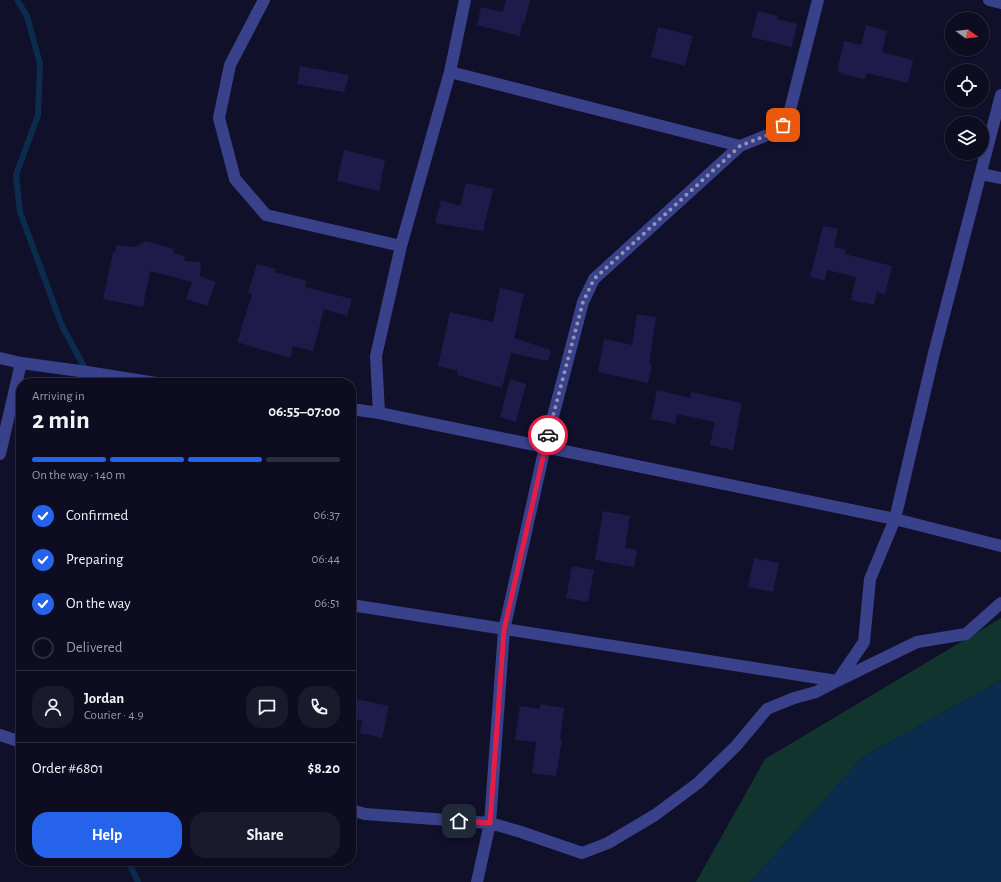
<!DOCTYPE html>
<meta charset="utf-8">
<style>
:root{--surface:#0d0c20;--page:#1b1a2d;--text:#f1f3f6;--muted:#9a9ba5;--line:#2d2c3e;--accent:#2563eb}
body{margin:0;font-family:"Alegreya Sans",sans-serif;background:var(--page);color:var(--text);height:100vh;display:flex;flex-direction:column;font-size:15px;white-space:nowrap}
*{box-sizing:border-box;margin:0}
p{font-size:13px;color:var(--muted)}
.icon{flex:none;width:22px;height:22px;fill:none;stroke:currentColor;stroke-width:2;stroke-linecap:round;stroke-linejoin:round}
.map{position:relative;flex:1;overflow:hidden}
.details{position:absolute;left:16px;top:378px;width:340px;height:488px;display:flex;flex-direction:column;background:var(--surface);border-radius:16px;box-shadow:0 1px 3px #0004,0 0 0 1px var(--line)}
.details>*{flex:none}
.needle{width:26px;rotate:105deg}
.fabs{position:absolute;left:945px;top:12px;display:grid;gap:8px}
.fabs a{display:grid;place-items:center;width:44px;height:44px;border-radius:50%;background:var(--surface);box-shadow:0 1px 3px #0004,0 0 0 1px var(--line);font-size:20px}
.pin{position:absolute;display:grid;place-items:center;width:34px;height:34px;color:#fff;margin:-17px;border-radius:8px;box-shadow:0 2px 6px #0006}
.courier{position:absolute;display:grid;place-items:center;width:40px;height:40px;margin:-20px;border:3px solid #e11d48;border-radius:50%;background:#fff;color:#222;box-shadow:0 1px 5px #0007}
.overview em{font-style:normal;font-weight:700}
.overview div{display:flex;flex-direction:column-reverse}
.overview{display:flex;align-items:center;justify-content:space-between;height:68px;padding:0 16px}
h1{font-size:26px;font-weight:700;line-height:30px}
.bar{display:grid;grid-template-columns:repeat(4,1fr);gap:6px 4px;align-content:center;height:48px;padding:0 16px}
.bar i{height:5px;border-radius:3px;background:var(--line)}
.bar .active{background:var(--accent)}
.bar p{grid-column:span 4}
.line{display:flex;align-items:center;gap:10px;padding:0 16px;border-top:1px solid var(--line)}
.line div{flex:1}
.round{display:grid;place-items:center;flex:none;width:42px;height:42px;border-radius:16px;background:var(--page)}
ol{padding:0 16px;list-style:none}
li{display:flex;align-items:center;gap:12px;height:44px}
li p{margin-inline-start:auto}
li .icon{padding:4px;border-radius:50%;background:var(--accent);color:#fff;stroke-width:4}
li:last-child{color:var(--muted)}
li i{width:22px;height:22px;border:2px solid var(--line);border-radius:50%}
.action{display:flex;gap:8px;margin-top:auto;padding:8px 16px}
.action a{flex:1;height:46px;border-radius:16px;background:var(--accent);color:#fff;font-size:16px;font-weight:700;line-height:46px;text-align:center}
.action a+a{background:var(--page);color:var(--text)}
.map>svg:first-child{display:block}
.green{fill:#12342e}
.water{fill:#0b2c4d}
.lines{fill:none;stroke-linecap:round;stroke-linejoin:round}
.stream{stroke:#0b2c4d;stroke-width:6}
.building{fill:#1e1b4b}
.street{stroke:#39418a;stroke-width:12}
.done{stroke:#9293b4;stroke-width:4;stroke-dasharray:0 7.2}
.route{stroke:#e11d48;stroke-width:5}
</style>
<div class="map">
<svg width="1001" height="882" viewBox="0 0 1001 882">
<rect width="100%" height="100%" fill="#11102a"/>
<path class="green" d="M1001 618V680L863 757 750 882H696L765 759Z"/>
<path class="water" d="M1001 680V882H750L863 757Z"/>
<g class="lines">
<path class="stream" d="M17 0 27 16 40 64 38 115 16 175 20 212 62 326 87 372 103 383
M128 861 138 882"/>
</g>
<path class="building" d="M506 0H530L524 24 522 23 520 36 477 25 481 7 503 12Z
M758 11 778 16 777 19 797 24 792 47 751 37Z
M866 25 887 31 882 52 913 60 908 83 867 73 865 79 841 74V72L837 71 844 41 861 45Z
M658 27 693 36 685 66 651 57Z
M300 66 349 75 344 92 297 84Z
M344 150 385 160 379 191 337 181Z
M466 183 493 189 483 231 435 223 441 200 460 206Z
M823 226 838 229 834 247 846 250 845 254 892 266 885 295 877 292 874 305 851 300 856 277 827 270 825 281 810 277Z
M146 241 174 249 173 253 185 256 184 261 201 262 200 276 216 282 207 306 186 299 192 282 150 271 143 307 103 299 113 252 115 253 116 245 135 247Z
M257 264 276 269 275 272 307 281 305 287 352 299 347 316 324 309 313 351 293 346 290 358 237 342 252 294 248 293Z
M500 288 524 294 514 338 551 350 548 361 511 353 502 388 457 375 458 371 438 366 450 312 493 322Z
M637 314 656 317 649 364 652 365 648 383 598 372 604 339 632 345Z
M510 379 526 384 516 422 500 417Z
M657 390 690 398 691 392 742 403 733 450 710 445 715 422 677 414 675 424 651 419Z
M603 511 630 516 625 548 637 550 634 567 595 560Z
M754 558 779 563 773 592 748 587Z
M572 566 594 570 588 602 566 598Z
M351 698 389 706 382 738 360 733 362 720 351 718Z
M540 704 564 708 560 739 562 740 556 776 532 773 536 742 515 740 520 706 540 709Z"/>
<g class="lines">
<path class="street" d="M264 0 230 65 219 118 235 179 266 215 401 246
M989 0 1001 3
M450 72 740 146
M981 174 1001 178
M0 358 21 363 87 372 156 383
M351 409 379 413 376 356 401 246 450 72 465 0
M379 413 895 519 1001 546
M0 454 21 363
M351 605 837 681
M838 680 864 642 870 579 895 519 934 353 1001 95
M0 735 21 742
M351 810 365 814 490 823 521 832 582 853 608 843 655 815 698 783 736 746 767 709 794 698 816 692 837 681 917 642 966 634 1001 603
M477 882 490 823 504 630 545 447 583 302 594 279 740 146 770 134 783 125 790 110 818 0"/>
</g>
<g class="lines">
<path class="done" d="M548 435 583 302 594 279 740 146 770 134 783 125"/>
<path class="route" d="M459 821 490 823 504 630 548 435"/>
</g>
</svg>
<div class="fabs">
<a><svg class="needle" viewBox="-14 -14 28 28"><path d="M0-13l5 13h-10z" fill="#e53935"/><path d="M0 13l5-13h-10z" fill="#9a9ba5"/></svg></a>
<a><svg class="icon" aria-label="locate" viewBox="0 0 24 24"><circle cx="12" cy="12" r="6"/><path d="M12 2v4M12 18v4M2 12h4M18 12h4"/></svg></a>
<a><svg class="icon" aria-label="layers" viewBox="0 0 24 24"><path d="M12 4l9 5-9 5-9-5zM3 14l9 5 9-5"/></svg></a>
</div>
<div class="pin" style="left:783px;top:125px;background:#ea580c"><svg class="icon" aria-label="bag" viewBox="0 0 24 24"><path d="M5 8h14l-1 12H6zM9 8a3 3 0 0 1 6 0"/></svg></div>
<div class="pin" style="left:459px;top:821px;background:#1f2937"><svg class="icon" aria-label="home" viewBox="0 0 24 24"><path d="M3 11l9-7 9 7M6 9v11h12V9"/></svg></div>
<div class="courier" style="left:548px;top:435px"><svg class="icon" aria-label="car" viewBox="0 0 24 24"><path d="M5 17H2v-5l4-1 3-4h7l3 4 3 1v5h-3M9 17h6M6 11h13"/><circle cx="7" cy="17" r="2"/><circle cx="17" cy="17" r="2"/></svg></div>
<section class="details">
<div class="overview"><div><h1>2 min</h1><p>Arriving in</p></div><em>06:55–07:00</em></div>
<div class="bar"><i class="active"></i><i class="active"></i><i class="active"></i><i></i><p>On the way · 140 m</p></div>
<ol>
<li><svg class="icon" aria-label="check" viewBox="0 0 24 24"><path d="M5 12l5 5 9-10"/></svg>Confirmed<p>06:37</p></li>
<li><svg class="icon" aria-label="check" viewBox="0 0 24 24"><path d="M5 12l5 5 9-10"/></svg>Preparing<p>06:44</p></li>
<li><svg class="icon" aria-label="check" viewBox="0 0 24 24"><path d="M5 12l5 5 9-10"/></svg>On the way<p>06:51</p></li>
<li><i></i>Delivered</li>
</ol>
<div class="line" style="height:72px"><a class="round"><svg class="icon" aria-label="person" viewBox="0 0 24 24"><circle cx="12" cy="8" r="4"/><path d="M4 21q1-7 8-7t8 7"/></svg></a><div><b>Jordan</b><p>Courier · 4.9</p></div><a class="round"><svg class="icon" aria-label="chat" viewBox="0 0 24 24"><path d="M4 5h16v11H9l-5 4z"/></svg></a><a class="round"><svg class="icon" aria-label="phone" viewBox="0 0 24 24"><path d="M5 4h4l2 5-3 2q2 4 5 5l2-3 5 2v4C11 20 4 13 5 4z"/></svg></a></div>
<div class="line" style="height:52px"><div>Order #6801</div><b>$8.20</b></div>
<div class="action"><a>Help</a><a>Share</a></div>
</section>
</div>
